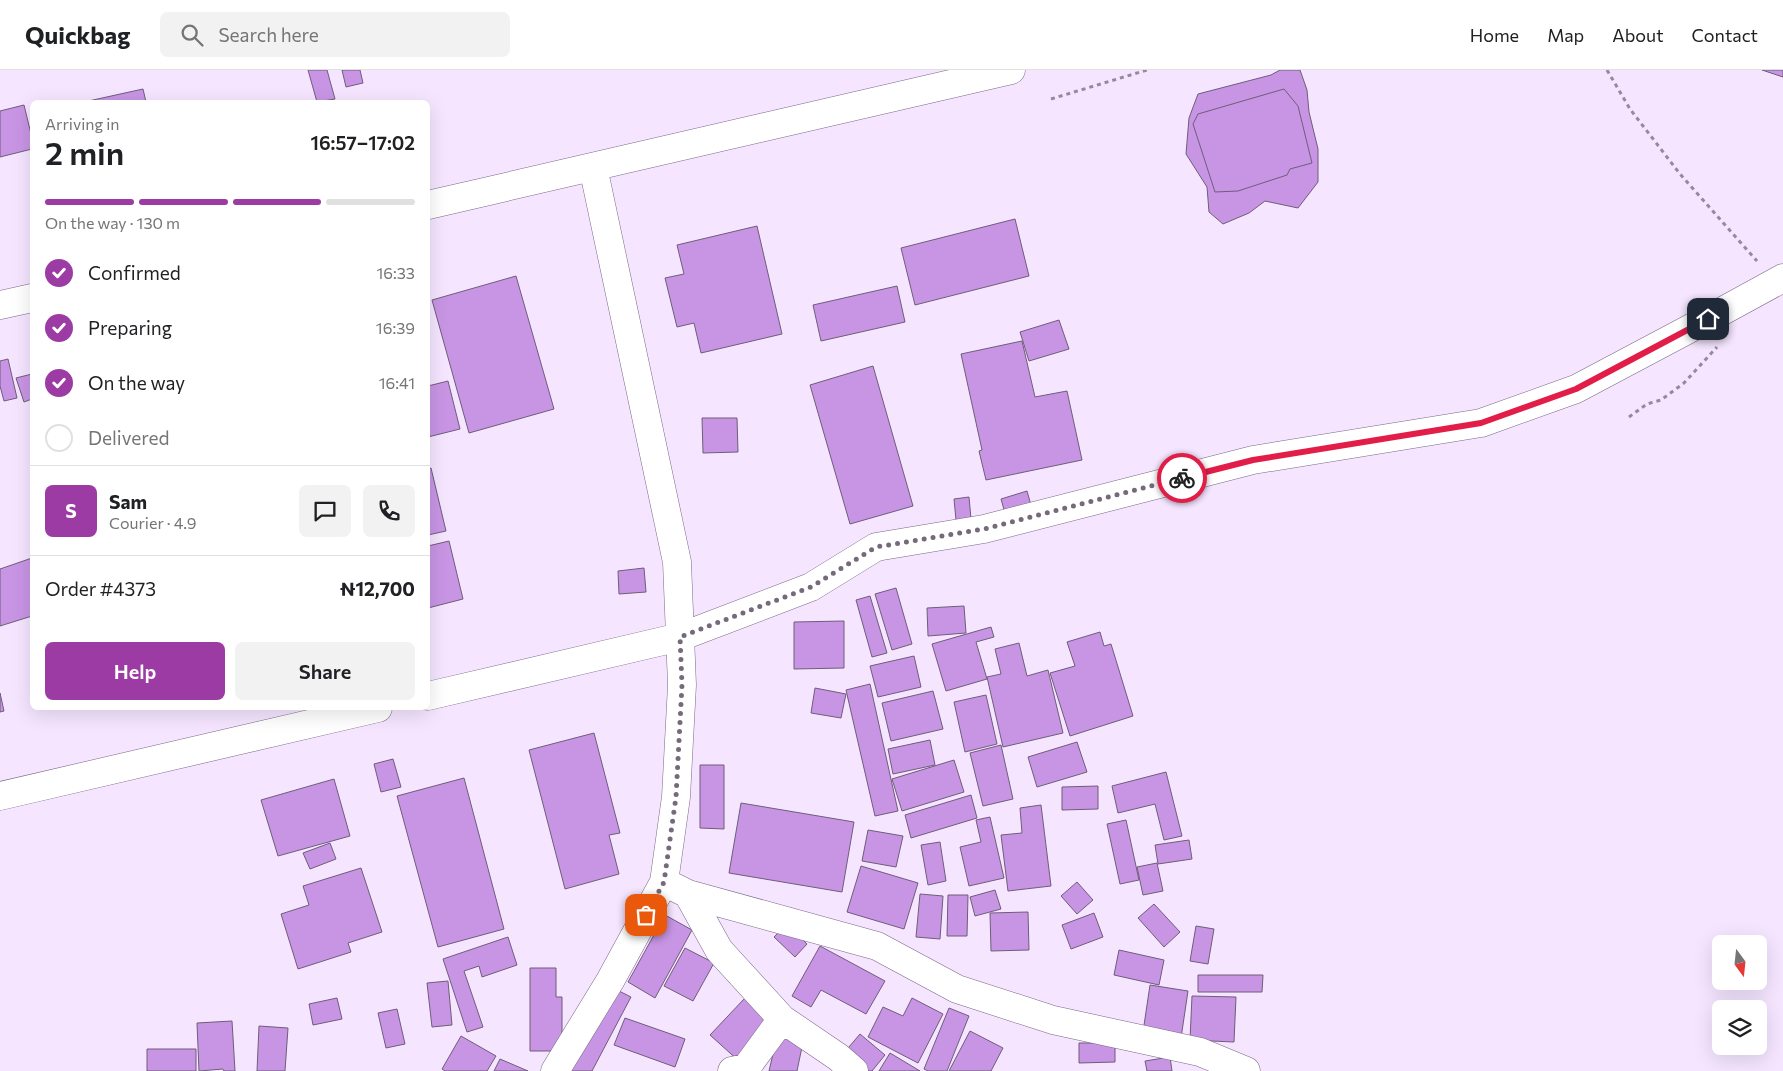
<!DOCTYPE html>
<meta charset="utf-8">
<style>
:root{--surface:#fff;--page:#f2f2f2;--text:#202124;--muted:#757577;--line:#e0e0e0;--accent:#9b3ba3}
body{margin:0;font-family:Commissioner,sans-serif;background:var(--page);color:var(--text);height:100vh;display:flex;flex-direction:column;font-size:19px;white-space:nowrap}
*{box-sizing:border-box;margin:0}
p{font-size:16px;color:var(--muted)}
.icon{flex:none;width:28px;height:28px;fill:none;stroke:currentColor;stroke-width:2;stroke-linecap:round;stroke-linejoin:round}
.map{position:relative;flex:1;overflow:hidden}
.drawer{position:absolute;left:30px;top:30px;width:400px;height:610px;display:flex;flex-direction:column;background:var(--surface);border-radius:8px;box-shadow:0 5px 20px #0002}
.drawer>*{flex:none}
.needle{width:32px;rotate:165deg}
.fabs{position:absolute;left:1712px;top:865px;display:grid;gap:10px}
.fabs a{display:grid;place-items:center;width:55px;height:55px;border-radius:8px;background:var(--surface);box-shadow:0 5px 20px #0002;font-size:25px}
.pin{position:absolute;display:grid;place-items:center;width:42px;height:42px;color:#fff;margin:-21px;border-radius:10px;box-shadow:0 2px 8px #0006}
.courier{position:absolute;display:grid;place-items:center;width:50px;height:50px;margin:-25px;border:4px solid #e11d48;border-radius:50%;background:#fff;color:#222;box-shadow:0 1px 6px #0007}
.overview em{font-style:normal;font-weight:600}
.overview div{display:flex;flex-direction:column-reverse}
.overview{display:flex;align-items:center;justify-content:space-between;height:85px;padding:0 15px}
h1{font-size:32px;font-weight:600;line-height:38px}
.bar{display:grid;grid-template-columns:repeat(4,1fr);gap:8px 5px;align-content:center;height:60px;padding:0 15px}
.bar i{height:6px;border-radius:4px;background:var(--line)}
.bar .on{background:var(--accent)}
.bar p{grid-column:span 4}
.line{display:flex;align-items:center;gap:12px;padding:0 15px;border-top:1px solid var(--line)}
.line div{flex:1}
.round{display:grid;place-items:center;flex:none;width:52px;height:52px;border-radius:8px;background:var(--page)}
ol{padding:0 15px;list-style:none}
li{display:flex;align-items:center;gap:15px;height:55px}
li p{margin-inline-start:auto}
li .icon{padding:5px;border-radius:50%;background:var(--accent);color:#fff;stroke-width:4}
li:last-child{color:var(--muted)}
li i{width:28px;height:28px;border:2px solid var(--line);border-radius:50%}
.button{display:flex;gap:10px;margin-top:auto;padding:10px 15px}
.button a{flex:1;height:58px;border-radius:8px;background:var(--accent);color:#fff;font-size:20px;font-weight:600;line-height:58px;text-align:center}
.button a+a{background:var(--page);color:var(--text)}
header{display:flex;align-items:center;gap:30px;box-sizing:border-box;height:70px;padding:0 25px;background:var(--surface);border-bottom:1px solid var(--line)}
header strong{font-size:24px}
nav{display:flex;gap:28px;margin-inline-start:auto;font-size:18px}
.search{width:350px;height:45px;background:var(--page);display:flex;align-items:center;gap:12px;box-sizing:border-box;padding:0 18px;border-radius:8px;color:var(--muted);font-size:19px}
.map>svg:first-child{display:block}
.building{fill:#c895e5;stroke:#6e5d79}
.lines{fill:none;stroke-linecap:round;stroke-linejoin:round}
.minor-casing{stroke:#7a6885;stroke-width:29}
.path{stroke:#95899d;stroke-width:3;stroke-dasharray:4 4;stroke-linecap:butt}
.minor{stroke:#fff;stroke-width:28}
.done{stroke:#746a7b;stroke-width:5;stroke-dasharray:0 9}
.route{stroke:#e11d48;stroke-width:6}
</style>
<header>
<strong>Quickbag</strong>
<div class="search"><svg class="icon" aria-label="search" viewBox="0 0 24 24"><circle cx="10" cy="10" r="6"/><path d="M15 15l6 6"/></svg>Search here</div>
<nav><a>Home</a><a>Map</a><a>About</a><a>Contact</a></nav>
</header>
<div class="map">
<svg width="1783" height="1001" viewBox="0 0 1783 1001">
<rect width="100%" height="100%" fill="#f5e5ff"/>
<path class="building" d="M308 0H327L335 29 317 32Z
M342 0H360L363 13 346 17Z
M1280 0H1300L1307 20 1309 42 1318 79V112L1298 138 1265 131 1249 143 1223 154 1209 142 1207 117 1186 84 1189 48 1198 24 1271 5Z
M1762 0H1783V7Z
M143 19 146 32H84Z
M1284 19 1298 36 1312 93 1290 99 1287 105 1238 121 1215 122 1193 54 1198 44Z
M24 35 32 68V79L0 87V41Z
M1015 149 1029 206 915 235 901 178Z
M757 156 782 264 701 283 694 253 677 257 665 208 684 204 677 175Z
M516 206 554 339 469 363 432 230Z
M897 216 905 252 821 271 813 235Z
M1059 250 1069 279 1029 291 1020 262Z
M1022 271 1035 327 1067 321 1082 390 986 410 979 381 982 380 961 284Z
M8 289 17 328 4 331 0 316V291Z
M873 296 913 436 850 454 810 315Z
M32 304V329L24 332 16 308Z
M448 311 460 359 428 367V316Z
M702 348H737L738 382 703 383Z
M431 398 446 461 428 465V399Z
M1027 421 1031 435 1005 443 1001 429Z
M969 427 971 449 956 450 954 429Z
M449 471 463 529 428 538V476Z
M32 488V546L0 556V499Z
M644 498 646 522 619 524 618 501Z
M896 518 912 574 892 580 875 524Z
M870 526 887 583 872 587 856 530Z
M964 536 966 563 928 566 927 538Z
M844 551V598L794 599V552Z
M991 557 994 567 976 572 987 609 946 621 932 574Z
M1100 562 1104 576 1111 574 1133 646 1070 666 1050 603 1075 596 1067 572Z
M1019 573 1027 606 1048 600 1063 663 1003 677 987 607 1001 604 995 579Z
M914 586 921 617 878 627 870 596Z
M870 614 898 741 875 746 846 620Z
M815 618 846 624 841 648 811 643Z
M933 621 943 659 891 671 882 633Z
M0 623 4 641 0 642Z
M986 625 997 674 965 682 954 632Z
M594 663 620 763 609 765 619 804 565 819 529 680Z
M930 670 935 695 893 704 888 679Z
M1077 672 1087 702 1037 717 1028 687Z
M1001 675 1013 729 983 736 970 683Z
M393 689 401 717 381 722 374 694Z
M954 690 964 722 902 741 892 709Z
M700 695H724V759L700 758Z
M1166 702 1182 766 1164 770 1155 734 1118 743 1112 716Z
M464 708 504 859 438 877 397 726Z
M334 709 350 766 278 786 261 730Z
M1098 716V739L1062 740V717Z
M971 725 977 748 911 768 905 745Z
M741 733 854 752 842 822 729 803Z
M1041 735 1051 816 1008 821 1001 765 1022 763 1020 738Z
M990 747 1004 808 969 816 960 777 981 772 976 750Z
M1126 750 1139 810 1120 814 1107 754Z
M868 760 903 766 896 797 862 791Z
M1189 770 1192 789 1158 794 1155 775Z
M940 772 946 811 928 815 921 775Z
M330 773 336 789 310 799 303 783Z
M1157 793 1163 821 1143 825 1137 797Z
M861 796 918 813 904 859 847 842Z
M361 798 382 862 348 873 351 882 298 899 281 844 309 835 303 816Z
M1077 812 1093 830 1077 844 1061 826Z
M995 820 1001 839 975 846 970 827Z
M920 824 943 826 940 869 916 867Z
M948 825H968L967 866H947Z
M1154 834 1180 862 1164 877 1138 848Z
M1028 842 1029 880 991 881 990 843Z
M1094 843 1103 867 1071 879 1062 855Z
M665 845 692 860 655 928 628 912Z
M787 854 807 874 795 887 774 867Z
M1196 856 1214 859 1208 894 1190 891Z
M508 867 517 895 482 907 479 896 464 901 483 957 467 962 443 889Z
M820 876 885 911 866 944 821 920 811 937 792 926Z
M685 878 714 893 693 931 664 916Z
M1119 880 1164 890 1159 915 1114 905Z
M530 898H556V927H562V981H530Z
M1198 905H1263L1262 922H1198Z
M448 911 452 955 432 957 427 913Z
M1150 915 1188 921 1181 968 1143 962Z
M611 917 631 927 592 1001H568Z
M1192 926 1236 927 1234 972 1190 970Z
M337 928 342 949 313 955 309 934Z
M745 928 775 955 741 993 710 965Z
M912 928 943 944 918 993 868 967 883 937 903 946Z
M949 938 969 946 947 1001H928L924 999Z
M397 939 405 974 386 978 378 943Z
M625 948 685 969 675 997 614 975Z
M232 951 235 1001H224L223 999 199 1001 197 953Z
M259 956 288 958 285 1001H257Z
M970 961 1003 978 991 1001H949Z
M860 964 885 985 872 1001H864L843 984Z
M461 966 496 986 487 1001H445L442 999Z
M777 967 803 972 797 1001H769Z
M1079 973H1115V992L1079 993Z
M147 979H196V1001H147Z
M890 983 920 1001H879Z
M1170 987 1172 1001H1147L1145 991Z
M500 989 528 1001H494Z"/>
<g class="lines">
<defs>
<path id="minor" d="M428 135 1011 0
M0 235 32 228
M428 626 680 567 811 517 876 477 984 459 1253 390 1481 353 1576 319 1708 249 1783 208
M0 726 378 638
M664 812 688 824 877 876 957 919 1053 950 1200 982 1246 1001
M688 824 719 880 782 949 838 987 854 1001
M555 1001 610 911 664 812 676 727 682 615 677 492 593 97
M732 1001 746 998 782 949"/>
</defs>
<use href="#minor" class="minor-casing"/>
<path class="path" d="M1607 0 1630 39 1680 104 1757 191
M1051 29 1147 0
M1629 347 1647 334 1661 330 1684 313 1717 277"/>
<use href="#minor" class="minor"/>
</g>
<g class="lines">
<path class="done" d="M646 845 664 812 676 727 682 615 680 567 811 517 876 477 984 459 1182 408"/>
<path class="route" d="M1182 408 1253 390 1481 353 1576 319 1708 249"/>
</g>
</svg>
<div class="fabs">
<a><svg class="needle" viewBox="-14 -14 28 28"><path d="M0-13l5 13h-10z" fill="#e53935"/><path d="M0 13l5-13h-10z" fill="#757577"/></svg></a>
<a><svg class="icon" aria-label="layers" viewBox="0 0 24 24"><path d="M12 4l9 5-9 5-9-5zM3 14l9 5 9-5"/></svg></a>
</div>
<div class="pin" style="left:646px;top:845px;background:#ea580c"><svg class="icon" aria-label="bag" viewBox="0 0 24 24"><path d="M5 8h14l-1 12H6zM9 8a3 3 0 0 1 6 0"/></svg></div>
<div class="pin" style="left:1708px;top:249px;background:#1f2937"><svg class="icon" aria-label="home" viewBox="0 0 24 24"><path d="M3 11l9-7 9 7M6 9v11h12V9"/></svg></div>
<div class="courier" style="left:1182px;top:408px"><svg class="icon" aria-label="bike" viewBox="0 0 24 24"><circle cx="6" cy="16" r="4"/><circle cx="18" cy="16" r="4"/><path d="M6 16l4-8h5l3 8M10 8l3 8H6M13 5h3"/></svg></div>
<section class="drawer">
<div class="overview"><div><h1>2 min</h1><p>Arriving in</p></div><em>16:57–17:02</em></div>
<div class="bar"><i class="on"></i><i class="on"></i><i class="on"></i><i></i><p>On the way · 130 m</p></div>
<ol>
<li><svg class="icon" aria-label="check" viewBox="0 0 24 24"><path d="M5 12l5 5 9-10"/></svg>Confirmed<p>16:33</p></li>
<li><svg class="icon" aria-label="check" viewBox="0 0 24 24"><path d="M5 12l5 5 9-10"/></svg>Preparing<p>16:39</p></li>
<li><svg class="icon" aria-label="check" viewBox="0 0 24 24"><path d="M5 12l5 5 9-10"/></svg>On the way<p>16:41</p></li>
<li><i></i>Delivered</li>
</ol>
<div class="line" style="height:90px"><b class="round" style="background:var(--accent);color:#fff">S</b><div><b>Sam</b><p>Courier · 4.9</p></div><a class="round"><svg class="icon" aria-label="chat" viewBox="0 0 24 24"><path d="M4 5h16v11H9l-5 4z"/></svg></a><a class="round"><svg class="icon" aria-label="phone" viewBox="0 0 24 24"><path d="M5 4h4l2 5-3 2q2 4 5 5l2-3 5 2v4C11 20 4 13 5 4z"/></svg></a></div>
<div class="line" style="height:65px"><div>Order #4373</div><b>₦12,700</b></div>
<div class="button"><a>Help</a><a>Share</a></div>
</section>
</div>
